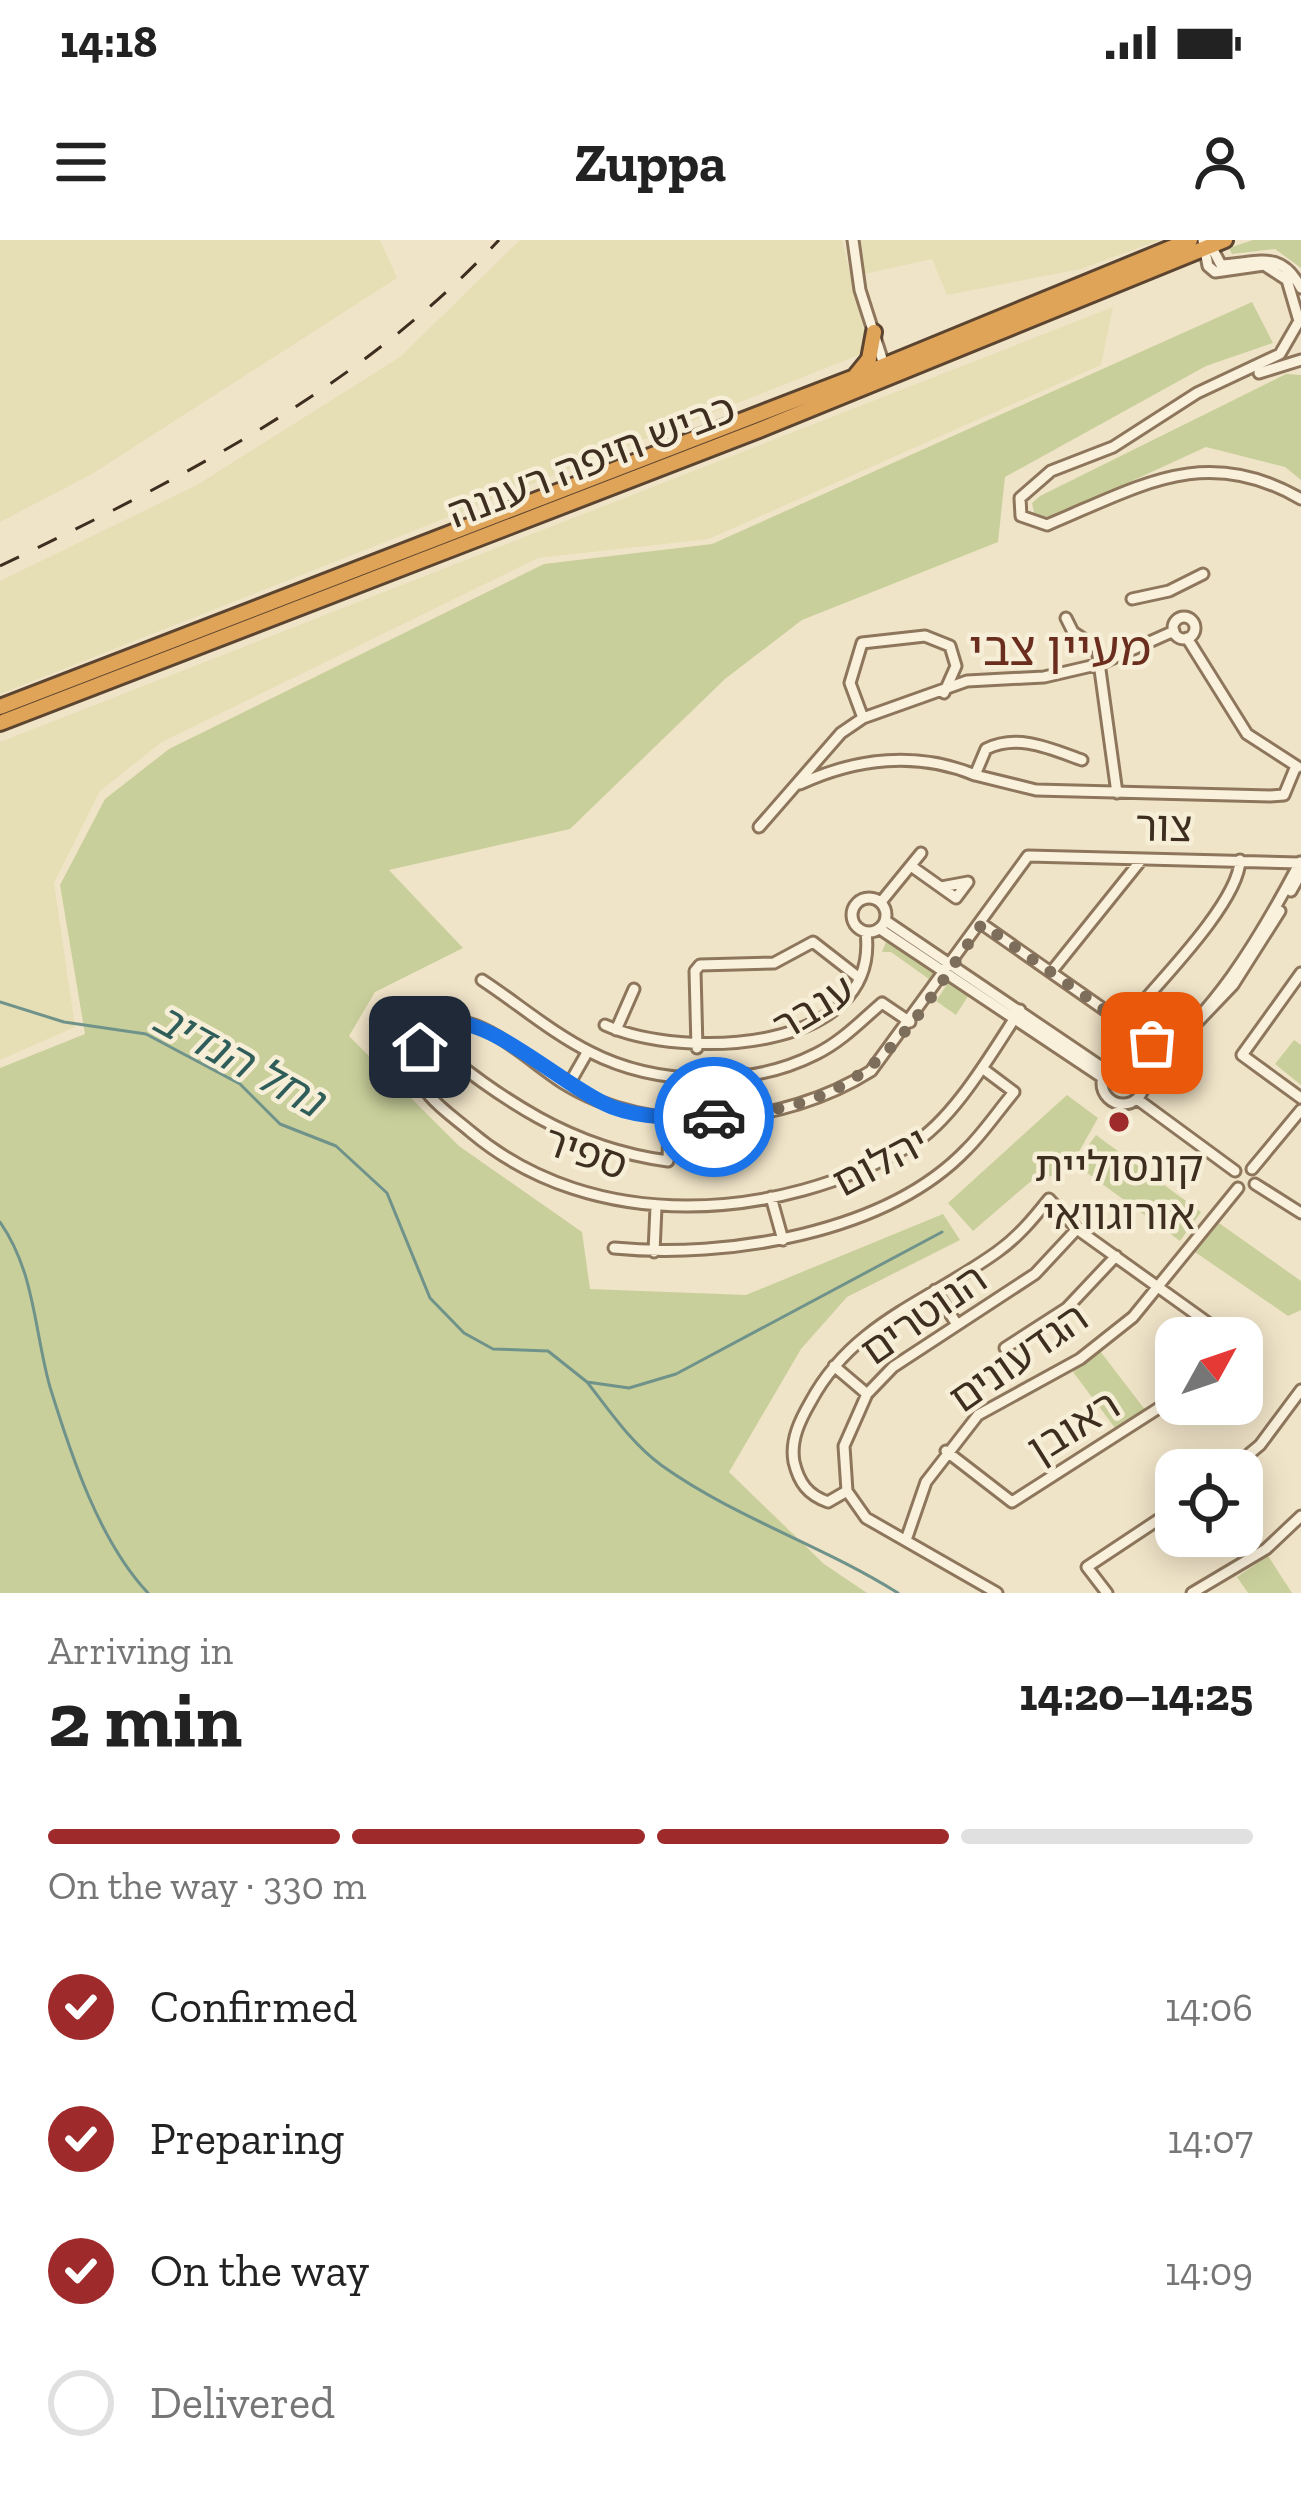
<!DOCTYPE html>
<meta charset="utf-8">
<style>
:root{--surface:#fff;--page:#f2f2f2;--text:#222;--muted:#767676;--line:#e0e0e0;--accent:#9e2a2b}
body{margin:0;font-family:"Zilla Slab","Noto Sans Hebrew",serif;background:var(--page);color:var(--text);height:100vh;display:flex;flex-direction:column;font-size:45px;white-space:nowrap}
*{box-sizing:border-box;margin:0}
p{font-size:39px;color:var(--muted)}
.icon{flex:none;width:66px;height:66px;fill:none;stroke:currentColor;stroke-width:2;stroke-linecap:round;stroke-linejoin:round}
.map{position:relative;height:1353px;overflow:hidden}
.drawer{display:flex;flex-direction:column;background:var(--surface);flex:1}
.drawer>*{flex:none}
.needle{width:78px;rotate:50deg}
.tools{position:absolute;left:1155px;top:1077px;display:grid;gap:24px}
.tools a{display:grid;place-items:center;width:108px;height:108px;border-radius:24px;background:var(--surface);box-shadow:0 6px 30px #0003;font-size:60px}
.pin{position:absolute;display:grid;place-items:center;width:102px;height:102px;color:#fff;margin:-51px;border-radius:24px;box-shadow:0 6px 18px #0006}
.courier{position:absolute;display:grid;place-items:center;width:120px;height:120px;margin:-60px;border:9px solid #1a73e8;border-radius:50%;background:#fff;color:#222;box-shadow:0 3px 15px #0007}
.summary em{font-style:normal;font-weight:700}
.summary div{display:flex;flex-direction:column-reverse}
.summary{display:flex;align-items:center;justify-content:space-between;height:204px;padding:0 48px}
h1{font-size:78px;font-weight:700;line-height:90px}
.bar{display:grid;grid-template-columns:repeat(4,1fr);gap:18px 12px;align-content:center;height:144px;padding:0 48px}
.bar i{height:15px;border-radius:9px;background:var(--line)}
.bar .current{background:var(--accent)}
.bar p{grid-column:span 4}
ol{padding:0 48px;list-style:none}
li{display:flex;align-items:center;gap:36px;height:132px}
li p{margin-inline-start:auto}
li .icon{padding:12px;border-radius:50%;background:var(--accent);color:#fff;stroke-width:4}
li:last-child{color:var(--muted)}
li i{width:66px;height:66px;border:6px solid var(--line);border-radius:50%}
.status{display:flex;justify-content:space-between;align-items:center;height:84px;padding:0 60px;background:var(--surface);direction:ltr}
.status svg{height:33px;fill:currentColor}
header{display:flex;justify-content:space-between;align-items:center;height:156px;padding:0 48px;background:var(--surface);font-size:54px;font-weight:700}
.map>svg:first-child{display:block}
.farmland{fill:#e6deb5}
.green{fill:#c9cf9b}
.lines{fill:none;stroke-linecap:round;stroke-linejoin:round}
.stream{stroke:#6f938a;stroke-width:3}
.minor-casing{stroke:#8d765c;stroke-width:15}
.highway-casing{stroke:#5b4430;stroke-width:20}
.minor{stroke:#faf1dc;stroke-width:9}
.highway{stroke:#e0a458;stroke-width:14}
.rail{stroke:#3d2e20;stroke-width:3;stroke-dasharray:21 21;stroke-linecap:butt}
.done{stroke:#7c6e5b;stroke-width:12;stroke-dasharray:0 21.6}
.route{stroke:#1a73e8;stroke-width:15}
.poi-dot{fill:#9e2a2b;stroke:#f7eed8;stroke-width:4.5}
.labels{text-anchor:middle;stroke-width:9;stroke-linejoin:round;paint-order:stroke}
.street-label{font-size:42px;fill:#3d2e20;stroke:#f7eed8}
.poi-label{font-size:42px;fill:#3d2e20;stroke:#f7eed8}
.water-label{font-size:45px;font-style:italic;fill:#2f5d5a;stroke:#f7eed8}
.quarter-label{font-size:48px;fill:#6b2e1e;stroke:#f7eed8}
</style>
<div class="status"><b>14:18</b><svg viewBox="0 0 49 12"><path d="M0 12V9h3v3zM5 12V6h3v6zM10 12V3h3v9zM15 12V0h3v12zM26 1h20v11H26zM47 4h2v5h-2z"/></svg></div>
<header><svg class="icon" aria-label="menu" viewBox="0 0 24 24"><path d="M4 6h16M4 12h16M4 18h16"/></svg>Zuppa<svg class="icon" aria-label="person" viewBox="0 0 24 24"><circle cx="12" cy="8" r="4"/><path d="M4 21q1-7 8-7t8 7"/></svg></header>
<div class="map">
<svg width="1301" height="1353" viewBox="0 0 1301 1353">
<rect width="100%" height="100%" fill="#f0e4c8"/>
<path class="farmland" d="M0 0H380L397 38 92 234 0 282Z
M520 0H842L869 111 0 454V341L197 245 400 117Z
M861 0H1160L1081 29 947 55 932 19 864 34Z
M1113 67 1101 125 709 299 538 318 162 502 100 551 54 643 75 787 0 820V502Z"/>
<path class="green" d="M1253 0H1301V28L1275 9 1232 14 1229 8Z
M1252 62 1273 103 1206 126 1005 237 998 302 802 380 725 439 570 589 389 630 463 708 375 752 349 796 459 906 582 992 590 1049 746 1055 943 974 960 1000 847 1057 801 1109 729 1232 824 1324 867 1353H0V828L85 794 60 645 105 559 169 509 544 324 712 304Z
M1286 134 1301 135V240L1285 227 1206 207 1049 279 1035 277 1032 263 1040 256Z
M889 694 940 730 933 742 891 712H882Z
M952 737 972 750 956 775 936 761Z
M1294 800 1301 805V845L1275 824Z
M1067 855 1098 878 1068 931 1030 942 973 991 948 963Z
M1096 895 1201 972 1180 1001 1075 924Z
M1219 983 1301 1041V1070L1288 1076 1195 1012Z
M1100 1111 1146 1171 1118 1192 1073 1132Z
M1268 1316 1292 1353H1248L1237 1337Z"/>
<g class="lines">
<path class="stream" d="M0 762 64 782 146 794 240 844 280 884 336 906 387 953 430 1058 464 1093 493 1109 548 1111 587 1142 629 1148 676 1134 942 992
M0 982C35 1032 34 1090 50 1147 71 1215 99 1301 148 1353
M587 1142C610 1171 631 1203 661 1225 735 1278 822 1305 898 1353"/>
<defs>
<path id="minor" d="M853 0 860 50 885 128
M1203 0 1208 26 1215 32 1264 25 1287 40 1299 81 1280 114 1197 153 1113 207 1051 231 1020 258 1021 276 1047 285C1139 247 1205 203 1301 259
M1209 2 1221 25C1257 24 1280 8 1301 48
M1259 133 1301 120
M1132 359 1169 351 1203 334
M1173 388a11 11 0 1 1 22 0a11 11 0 1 1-22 0Z
M1066 378 1073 392 1097 408 1117 553
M1187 398 1247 494 1298 527
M863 478 850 443 862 403 925 396 950 406 956 426 944 453
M1082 520C1051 509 1018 493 986 509L975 535 1036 550 1270 556 1284 555 1296 526
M800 544C856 518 917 511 975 535
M759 587 841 493 863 478 967 441 1044 437 1100 424 1174 391
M911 626 956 658 968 642 941 647
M1291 651 1301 633
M852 675a17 17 0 1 1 34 0a17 17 0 1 1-34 0Z
M881 662 921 613
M886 681 1106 830
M982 684 1152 803 1169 807
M880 689 1103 838
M1052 731 1142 619
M1301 733 1242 815 1301 858
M482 740C517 763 552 793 590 812 656 846 749 848 816 814 841 802 861 781 882 763L910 782
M1020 770C993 811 953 881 911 905 779 982 593 995 471 892 448 872 419 856 415 824L426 799 460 781C497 788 532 823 563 843 652 899 784 886 871 831L1028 616 1299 623
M1126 781C1155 746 1239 663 1240 620
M605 785C682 820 881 814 866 692
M616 790 634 749
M426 799C502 859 569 908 668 921L669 878
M697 808 695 731 700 725 774 723 813 702 858 737
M1102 843a21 21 0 1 1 42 0a21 21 0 1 1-42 0Z
M1140 830C1212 780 1260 698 1300 622
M745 834 751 875
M1144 838 1233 745 1280 671
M568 846 588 811
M1137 859 1235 931
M1252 929 1301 870
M1255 944 1301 973
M771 957 783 1000
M614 1008C725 1019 886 994 967 909 984 892 998 871 1014 852L982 828
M654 1012 656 967
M935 1050 956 1083
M1005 1108 1067 1068 1116 1016
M834 1126 867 1154
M946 1211 1012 1262 1176 1157
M1230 1230 1260 1205 1301 1150
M847 1251 828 1262C808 1255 799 1243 794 1222 790 1200 800 1180 811 1161 853 1083 929 1061 997 1012 1018 997 1033 979 1049 959L1077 989 1229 1098
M906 1300 926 1242 978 1175 1080 1119 1133 1077 1238 948
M997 1353 866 1278 847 1251 844 1206 867 1154 893 1127 1035 1034 1077 989
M1107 1353 1087 1327 1176 1268
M1192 1353 1266 1309 1301 1276"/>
<path id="highway" d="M856 135 869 119 874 92
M0 467 878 128 1190 0
M0 483 759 190 1225 0"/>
</defs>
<use href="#minor" class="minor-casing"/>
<use href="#highway" class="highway-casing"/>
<use href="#minor" class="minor"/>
<use href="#highway" class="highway"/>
<path class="rail" d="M0 326C182 238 358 150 499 0"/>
</g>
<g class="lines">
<path class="done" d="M714 877C873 867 898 803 982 684L1152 803"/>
<path class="route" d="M420 807 448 783C490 776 567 849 612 867 644 879 680 878 714 877"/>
</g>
<circle class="poi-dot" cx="1119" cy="882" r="12"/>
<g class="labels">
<g class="street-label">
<text transform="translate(591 220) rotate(-21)" y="15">כביש חיפה רעננה</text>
<text transform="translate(1164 586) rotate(1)" y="15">צור</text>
<text transform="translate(813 767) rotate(-31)" y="15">ענבר</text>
<text transform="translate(586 912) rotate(19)" y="15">ספיר</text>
<text transform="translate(880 921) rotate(-28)" y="15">יהלום</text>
<text transform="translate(923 1074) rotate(-35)" y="15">הנוטרים</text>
<text transform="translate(1018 1117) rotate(-35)" y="15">הגדעונים</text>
<text transform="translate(1073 1186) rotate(-32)" y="15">ראובן</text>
</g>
<g class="poi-label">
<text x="1119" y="941">קונסוליית<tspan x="1119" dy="48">אורוגוואי</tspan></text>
</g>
<g class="water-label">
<text transform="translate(239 819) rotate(29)" y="16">נחל הנדיב</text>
</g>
<g class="quarter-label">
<text x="1060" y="425">מעיין צבי</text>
</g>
</g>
</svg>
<div class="tools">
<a><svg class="needle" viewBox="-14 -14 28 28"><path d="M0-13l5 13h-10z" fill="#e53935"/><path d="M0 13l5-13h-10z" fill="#767676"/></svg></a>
<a><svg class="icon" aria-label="locate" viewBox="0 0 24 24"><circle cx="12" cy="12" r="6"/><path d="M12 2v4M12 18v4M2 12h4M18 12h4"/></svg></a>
</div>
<div class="pin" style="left:1152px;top:803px;background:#ea580c"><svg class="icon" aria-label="bag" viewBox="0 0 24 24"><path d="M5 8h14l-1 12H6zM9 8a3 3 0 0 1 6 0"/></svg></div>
<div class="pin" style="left:420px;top:807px;background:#1f2937"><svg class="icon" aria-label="home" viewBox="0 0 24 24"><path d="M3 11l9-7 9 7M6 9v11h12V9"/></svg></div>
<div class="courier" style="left:714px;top:877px"><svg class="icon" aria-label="car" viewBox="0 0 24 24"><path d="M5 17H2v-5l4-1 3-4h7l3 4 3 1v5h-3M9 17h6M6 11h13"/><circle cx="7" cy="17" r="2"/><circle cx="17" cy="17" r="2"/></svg></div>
</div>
<section class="drawer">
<div class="summary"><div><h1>2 min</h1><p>Arriving in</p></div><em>14:20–14:25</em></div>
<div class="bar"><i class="current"></i><i class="current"></i><i class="current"></i><i></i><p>On the way · 330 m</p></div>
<ol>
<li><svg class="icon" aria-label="check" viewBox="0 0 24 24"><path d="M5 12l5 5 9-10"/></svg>Confirmed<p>14:06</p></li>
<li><svg class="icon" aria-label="check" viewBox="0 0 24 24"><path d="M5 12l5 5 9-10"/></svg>Preparing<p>14:07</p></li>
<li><svg class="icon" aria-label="check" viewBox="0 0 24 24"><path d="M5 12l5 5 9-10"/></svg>On the way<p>14:09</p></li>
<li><i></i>Delivered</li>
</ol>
</section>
